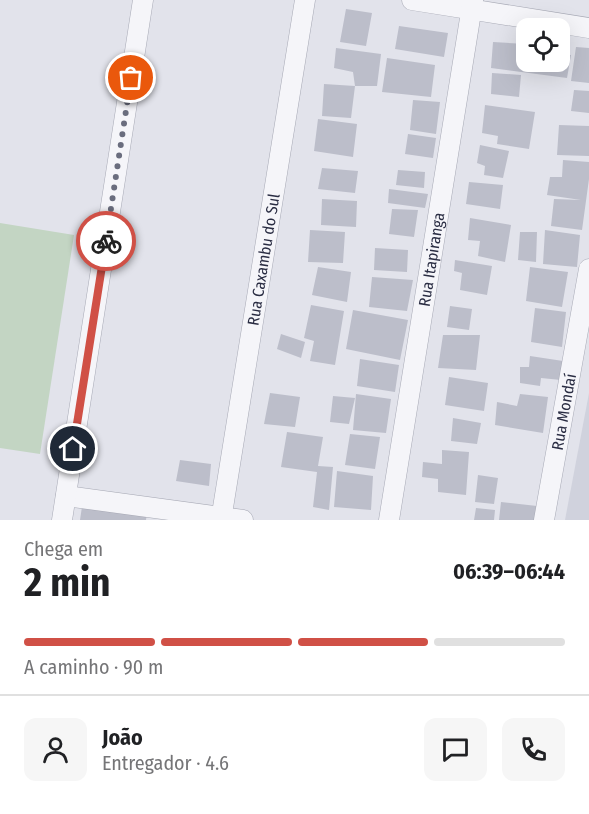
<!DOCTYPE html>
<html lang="pt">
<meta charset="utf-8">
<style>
:root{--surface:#fff;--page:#f6f6f6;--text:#202124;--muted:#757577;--line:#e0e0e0;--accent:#d05046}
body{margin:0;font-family:"Fira Sans Condensed",sans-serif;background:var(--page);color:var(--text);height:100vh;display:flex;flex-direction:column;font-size:22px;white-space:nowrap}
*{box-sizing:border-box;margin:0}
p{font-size:20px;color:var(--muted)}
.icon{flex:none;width:33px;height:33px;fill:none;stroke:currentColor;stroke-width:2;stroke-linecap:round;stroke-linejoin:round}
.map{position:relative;height:520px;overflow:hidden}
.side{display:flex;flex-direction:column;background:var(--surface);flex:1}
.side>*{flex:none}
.buttons{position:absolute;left:516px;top:18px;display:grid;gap:12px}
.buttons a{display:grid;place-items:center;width:54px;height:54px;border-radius:12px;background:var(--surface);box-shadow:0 6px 24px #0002;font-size:30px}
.pin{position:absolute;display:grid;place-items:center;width:51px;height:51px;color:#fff;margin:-26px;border:3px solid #fff;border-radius:50%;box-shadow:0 2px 6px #0007}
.courier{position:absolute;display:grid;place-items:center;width:60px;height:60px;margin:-30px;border:4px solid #d05046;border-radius:50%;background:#fff;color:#222;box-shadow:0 2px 8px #0007}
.head em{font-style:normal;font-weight:700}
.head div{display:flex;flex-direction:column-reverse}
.head{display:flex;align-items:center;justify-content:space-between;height:102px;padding:0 24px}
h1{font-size:39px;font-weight:700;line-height:45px}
.bar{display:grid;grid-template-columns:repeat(4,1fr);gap:9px 6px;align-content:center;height:72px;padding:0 24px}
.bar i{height:8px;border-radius:4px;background:var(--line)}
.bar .selected{background:var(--accent)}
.bar p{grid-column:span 4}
.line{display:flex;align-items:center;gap:15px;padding:0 24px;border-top:2px solid var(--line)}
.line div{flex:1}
.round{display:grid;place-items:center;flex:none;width:63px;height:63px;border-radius:12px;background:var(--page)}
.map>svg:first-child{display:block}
.built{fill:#d0d2dd}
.green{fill:#c3d5c3}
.building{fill:#bcbeca}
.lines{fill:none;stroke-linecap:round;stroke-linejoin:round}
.minor-casing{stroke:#a7a9b5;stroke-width:21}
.minor{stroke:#f5f5f9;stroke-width:20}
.done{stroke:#6a6d7e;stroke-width:6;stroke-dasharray:0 10.8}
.route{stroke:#d05046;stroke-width:8}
.labels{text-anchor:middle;stroke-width:6;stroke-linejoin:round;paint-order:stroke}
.street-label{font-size:16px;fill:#2a2d43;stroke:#f2f3f8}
</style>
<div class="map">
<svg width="589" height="520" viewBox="0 0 589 520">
<rect width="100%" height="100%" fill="#e2e3eb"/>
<path class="built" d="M589 393V520H565Z"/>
<path class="green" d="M0 223 74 235 40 454 0 448Z"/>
<path class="building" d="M346 9 372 13 366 46 340 42Z
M399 26 448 33 444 57 395 49Z
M493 42 526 44V62H560V54L571 55 567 78 491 68Z
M576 47 589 48V83L571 81Z
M336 48 381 54 377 86H355L353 72 334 68Z
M387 58 435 65 431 97 382 92Z
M492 73 521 75 519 97 491 94Z
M324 84 355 86 351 118 322 116Z
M574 90 589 91V113L571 111Z
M413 100 440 102 436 134 410 130Z
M485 105 535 112 529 149 497 144 498 136 482 133Z
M318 119 357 124 353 157 314 151Z
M559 125 589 126V156L557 155Z
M408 134 436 138 433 158 405 154Z
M480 145 509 151 503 178 484 175 485 166 477 163Z
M563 160 589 162V179L582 230 551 226 554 199 581 200 547 195 550 177H562Z
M322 168 358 171 355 193 318 189Z
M398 170 425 172 424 188 396 185Z
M469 182 503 185 500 209 466 204Z
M389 189 428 194 425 208 388 203Z
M322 199 357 201 356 227 321 225Z
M392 209 418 210 414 237 389 234Z
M470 218 511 225 505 262 478 256 480 241 468 240Z
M310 230 345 232 343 263 308 262Z
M545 230 580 235 577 267 543 264Z
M520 232H537L536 262 518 260Z
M375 248 408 250 407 272 374 270Z
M455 260 492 266 487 295 460 290 462 273 454 271Z
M318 267 351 272 347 302 312 295Z
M530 267 568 272 562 307 526 301Z
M372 277 413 280 407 311 369 307Z
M311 305 344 311 335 365 310 361 314 341 304 338Z
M450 306 472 309 469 330 447 327Z
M535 308 566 312 562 347 531 342Z
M353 310 408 320 400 360 346 349Z
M281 334 305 342 301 358 277 349Z
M443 335H480L476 370 438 368Z
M530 356 563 361 561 380 541 378 540 386 520 383V367H529Z
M360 359 399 365 395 392 357 386Z
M449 377 488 383 484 411 445 405Z
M270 393 300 397 295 427 264 424Z
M356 394 391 399 386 433 353 430Z
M520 394 548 397 543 433 495 425 497 402 517 406Z
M333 396 355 398 349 424 330 422Z
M453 418 481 423 477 444 451 441Z
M287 432 323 437 318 466 333 467 329 510 313 507 317 472 281 467Z
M350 434 380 437 375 469 345 465Z
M442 450 469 452 466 495 438 492V479L422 477 423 462 442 464Z
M180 460 211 464 209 486 176 481Z
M337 471 373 476 371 510 334 507Z
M478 475 498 478 494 504 475 502Z
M83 500 147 511 146 520H80Z
M501 502 537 506 534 520H499Z
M476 508 495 510 494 520H474Z"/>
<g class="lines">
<defs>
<g id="minor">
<path d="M412 0 589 28"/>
<path d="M66 496 243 520"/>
<path d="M62 520 143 0"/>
<path id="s1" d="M221 520 305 0"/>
<path id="s2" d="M389 520 473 0"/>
<path id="s3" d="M544 520 589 269"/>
</g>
</defs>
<use href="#minor" class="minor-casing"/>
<use href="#minor" class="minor"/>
</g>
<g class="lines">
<path class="done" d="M106 241 131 78"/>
<path class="route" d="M73 449 106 241"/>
</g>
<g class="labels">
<g class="street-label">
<text dy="6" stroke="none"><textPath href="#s1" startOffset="264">Rua Caxambu do Sul</textPath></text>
<text dy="6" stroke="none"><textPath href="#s2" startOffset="264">Rua Itapiranga</textPath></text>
<text dy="6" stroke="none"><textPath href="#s3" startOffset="110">Rua Mondaí</textPath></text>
</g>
</g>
</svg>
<div class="buttons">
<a><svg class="icon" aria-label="locate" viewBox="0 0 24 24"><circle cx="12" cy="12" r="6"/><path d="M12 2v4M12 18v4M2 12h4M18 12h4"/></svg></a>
</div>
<div class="pin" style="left:131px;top:78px;background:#ea580c"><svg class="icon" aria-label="bag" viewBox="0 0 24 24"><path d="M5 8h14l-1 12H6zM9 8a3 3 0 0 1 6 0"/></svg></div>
<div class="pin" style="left:73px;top:449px;background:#1f2937"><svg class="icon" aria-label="home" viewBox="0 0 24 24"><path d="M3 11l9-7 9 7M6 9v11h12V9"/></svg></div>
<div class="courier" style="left:106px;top:241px"><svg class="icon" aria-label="bike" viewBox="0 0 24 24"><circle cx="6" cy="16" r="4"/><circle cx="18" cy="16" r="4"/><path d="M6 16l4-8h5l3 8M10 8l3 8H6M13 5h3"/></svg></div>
</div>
<section class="side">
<div class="head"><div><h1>2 min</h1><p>Chega em</p></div><em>06:39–06:44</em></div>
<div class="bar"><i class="selected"></i><i class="selected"></i><i class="selected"></i><i></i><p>A caminho · 90 m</p></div>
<div class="line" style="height:108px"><a class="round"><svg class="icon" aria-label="person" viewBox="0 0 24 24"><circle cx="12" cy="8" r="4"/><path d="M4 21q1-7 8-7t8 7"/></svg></a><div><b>João</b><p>Entregador · 4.6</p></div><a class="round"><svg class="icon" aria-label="chat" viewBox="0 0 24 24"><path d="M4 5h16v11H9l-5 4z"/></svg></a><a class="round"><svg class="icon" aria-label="phone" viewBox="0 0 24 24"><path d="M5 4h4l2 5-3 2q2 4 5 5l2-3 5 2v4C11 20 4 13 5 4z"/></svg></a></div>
</section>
